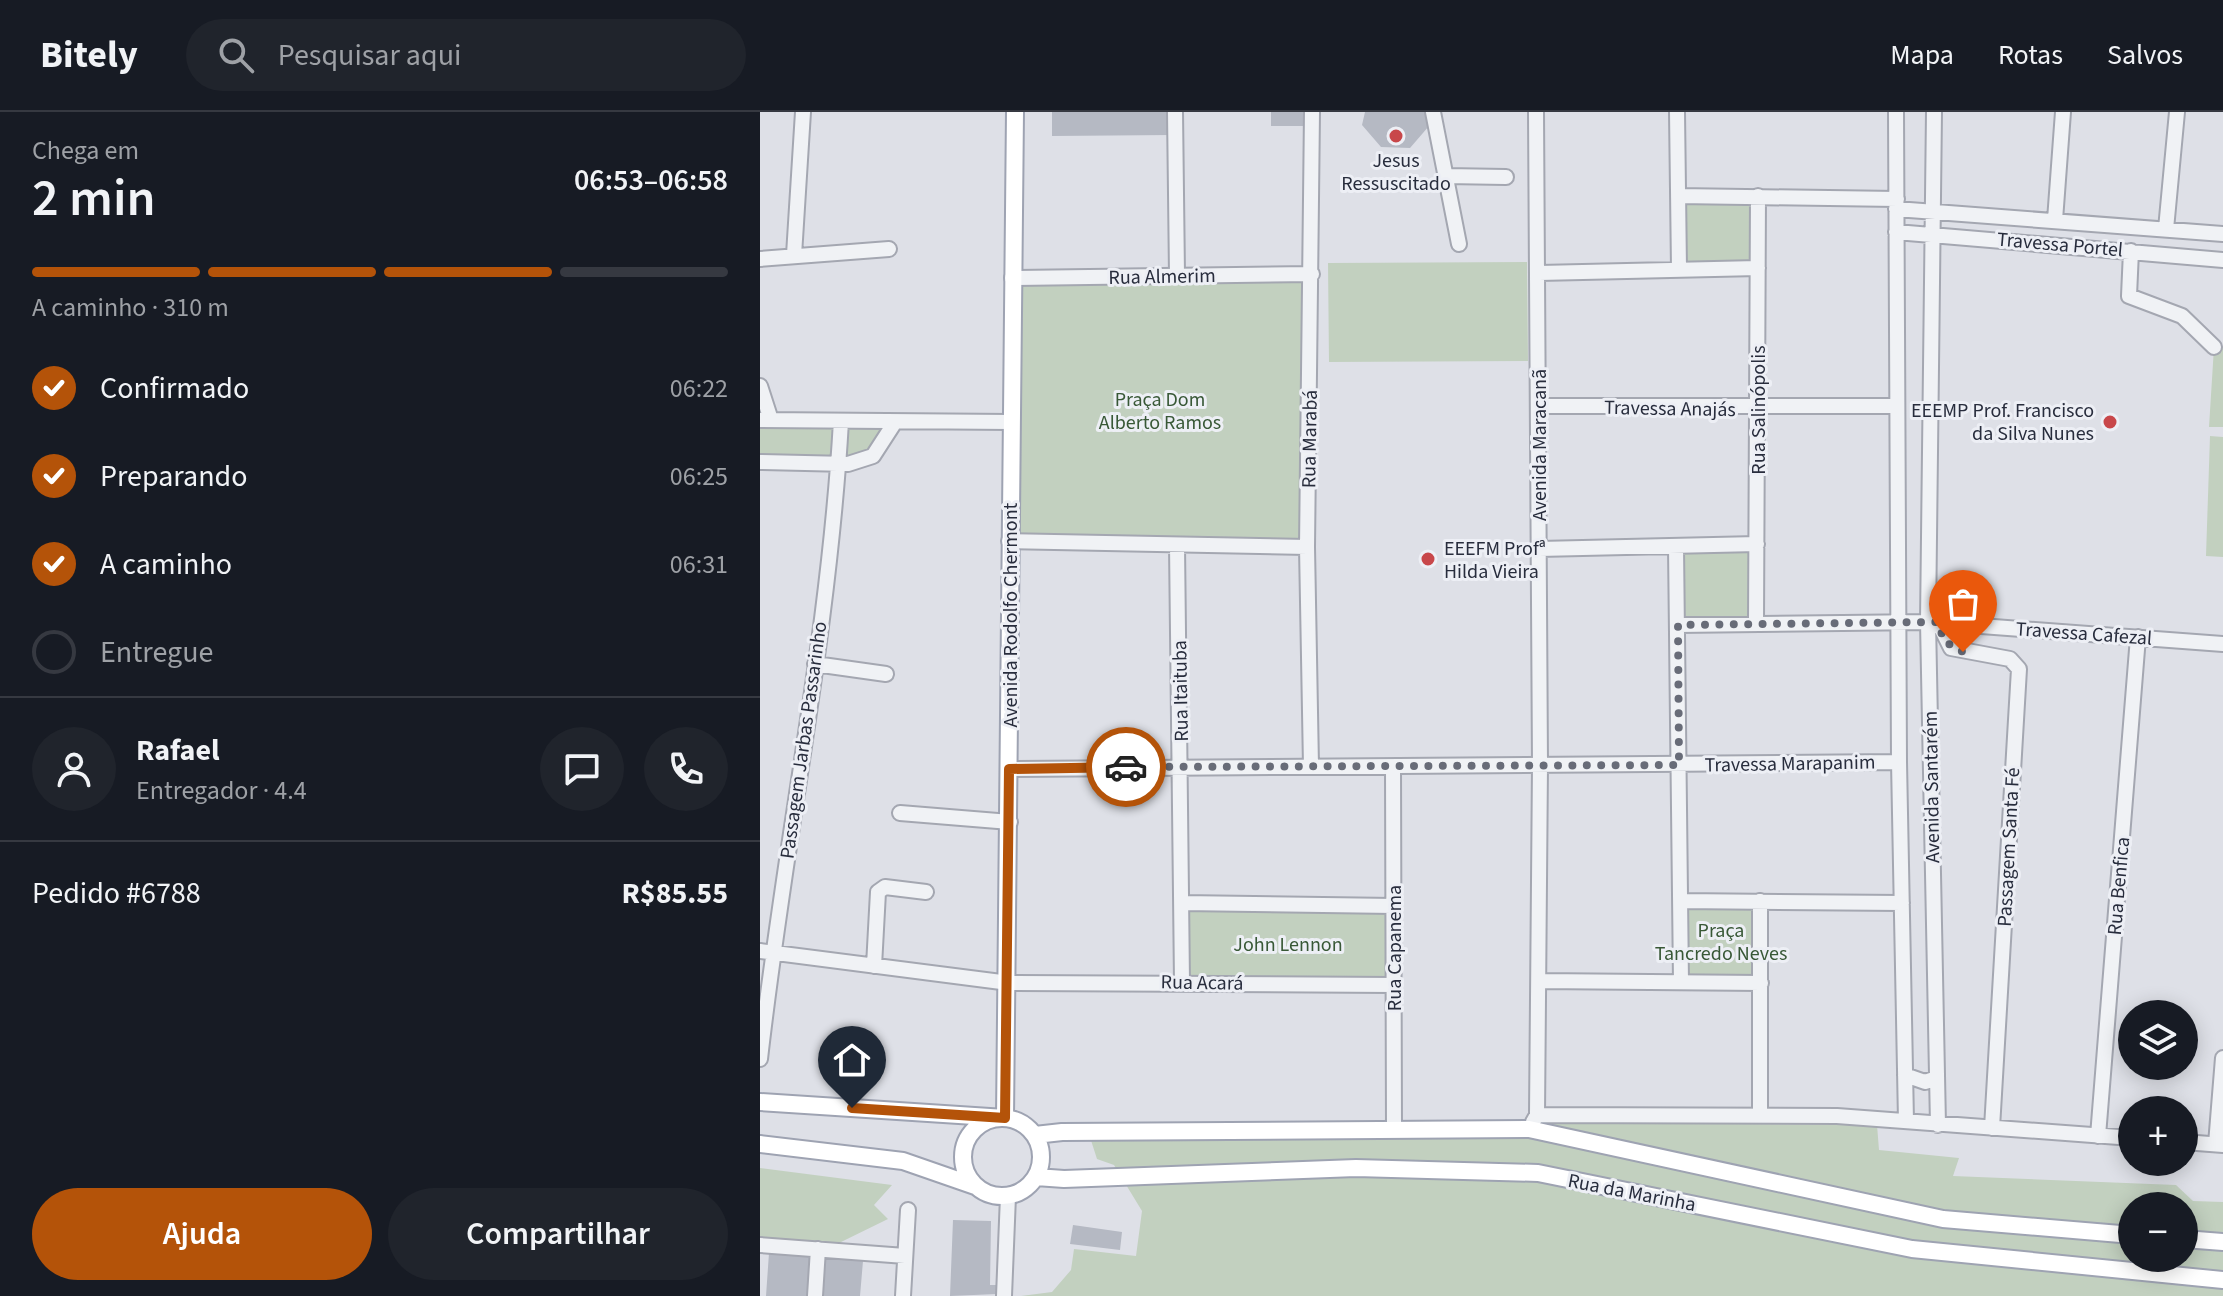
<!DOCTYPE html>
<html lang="pt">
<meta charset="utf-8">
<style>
:root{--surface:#171b24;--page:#20242c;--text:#f1f3f6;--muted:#9ea1a6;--line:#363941;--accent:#b45309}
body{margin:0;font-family:"Source Sans 3",sans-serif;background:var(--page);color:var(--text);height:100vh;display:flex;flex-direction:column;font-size:30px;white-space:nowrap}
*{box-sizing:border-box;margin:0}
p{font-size:26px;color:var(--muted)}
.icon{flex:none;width:44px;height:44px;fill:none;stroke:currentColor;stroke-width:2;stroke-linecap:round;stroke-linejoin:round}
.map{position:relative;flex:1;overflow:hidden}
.side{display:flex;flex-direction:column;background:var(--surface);width:760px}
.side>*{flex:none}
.buttons{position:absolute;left:1358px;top:888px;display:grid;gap:16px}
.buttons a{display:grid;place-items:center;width:80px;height:80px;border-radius:50%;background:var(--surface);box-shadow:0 4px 20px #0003;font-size:40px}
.pin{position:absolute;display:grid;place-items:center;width:68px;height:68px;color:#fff;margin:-82px -34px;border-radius:50% 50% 50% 0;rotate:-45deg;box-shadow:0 0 8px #0007}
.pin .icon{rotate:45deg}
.courier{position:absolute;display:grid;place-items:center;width:80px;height:80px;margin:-40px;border:6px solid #b45309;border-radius:50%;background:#fff;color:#222;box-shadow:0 2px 10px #0007}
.head em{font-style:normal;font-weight:600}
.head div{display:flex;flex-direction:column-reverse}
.head{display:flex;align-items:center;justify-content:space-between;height:136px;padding:0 32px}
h1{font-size:52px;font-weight:600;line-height:60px}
.bar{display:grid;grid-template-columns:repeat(4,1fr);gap:12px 8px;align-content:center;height:96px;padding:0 32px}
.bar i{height:10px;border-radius:6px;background:var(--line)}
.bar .selected{background:var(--accent)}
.bar p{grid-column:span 4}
.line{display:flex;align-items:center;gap:20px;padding:0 32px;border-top:2px solid var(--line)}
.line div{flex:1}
.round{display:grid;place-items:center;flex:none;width:84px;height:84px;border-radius:42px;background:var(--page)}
ol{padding:0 32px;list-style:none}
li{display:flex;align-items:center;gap:24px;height:88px}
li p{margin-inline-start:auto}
li .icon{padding:8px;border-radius:50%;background:var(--accent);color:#fff;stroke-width:4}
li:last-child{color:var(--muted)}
li i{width:44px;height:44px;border:4px solid var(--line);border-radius:50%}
.button{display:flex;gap:16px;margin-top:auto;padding:16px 32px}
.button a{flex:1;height:92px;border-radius:48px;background:var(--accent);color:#fff;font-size:32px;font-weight:600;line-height:92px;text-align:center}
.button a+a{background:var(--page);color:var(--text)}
header{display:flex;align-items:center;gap:48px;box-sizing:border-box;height:112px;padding:0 40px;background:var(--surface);border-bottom:2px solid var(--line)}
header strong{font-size:38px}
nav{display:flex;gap:44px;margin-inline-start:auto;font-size:28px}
.search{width:560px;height:72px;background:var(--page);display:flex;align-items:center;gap:20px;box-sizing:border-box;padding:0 28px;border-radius:44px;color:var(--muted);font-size:30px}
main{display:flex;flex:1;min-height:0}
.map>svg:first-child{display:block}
.green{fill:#c2d0bf;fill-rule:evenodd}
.building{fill:#b5b9c3}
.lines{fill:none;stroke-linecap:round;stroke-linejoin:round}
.minor-casing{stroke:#a4a7b1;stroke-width:18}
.major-casing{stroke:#9ea3b2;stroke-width:20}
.minor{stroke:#f0f2f5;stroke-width:14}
.major{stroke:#fff;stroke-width:16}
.done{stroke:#686c78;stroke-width:8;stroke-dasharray:0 14.4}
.route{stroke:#b45309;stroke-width:10}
.poi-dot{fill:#c8474a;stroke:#edeff5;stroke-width:3}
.labels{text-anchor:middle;stroke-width:6;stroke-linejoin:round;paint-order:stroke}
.poi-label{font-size:20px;fill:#282d3d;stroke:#edeff5}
.street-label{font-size:20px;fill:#282d3d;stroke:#edeff5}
.park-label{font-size:20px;fill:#385836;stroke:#edeff5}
</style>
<header>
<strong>Bitely</strong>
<div class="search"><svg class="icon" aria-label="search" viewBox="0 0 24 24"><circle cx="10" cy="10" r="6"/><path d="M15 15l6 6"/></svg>Pesquisar aqui</div>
<nav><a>Mapa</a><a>Rotas</a><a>Salvos</a></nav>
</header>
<main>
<section class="side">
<div class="head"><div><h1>2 min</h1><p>Chega em</p></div><em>06:53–06:58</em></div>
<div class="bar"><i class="selected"></i><i class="selected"></i><i class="selected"></i><i></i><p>A caminho · 310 m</p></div>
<ol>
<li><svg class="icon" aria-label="check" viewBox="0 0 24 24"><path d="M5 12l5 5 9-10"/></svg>Confirmado<p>06:22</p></li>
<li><svg class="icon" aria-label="check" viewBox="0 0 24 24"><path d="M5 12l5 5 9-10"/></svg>Preparando<p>06:25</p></li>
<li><svg class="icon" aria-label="check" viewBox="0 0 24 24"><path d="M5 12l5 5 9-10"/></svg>A caminho<p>06:31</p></li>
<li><i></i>Entregue</li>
</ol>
<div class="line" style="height:144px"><a class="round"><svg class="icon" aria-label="person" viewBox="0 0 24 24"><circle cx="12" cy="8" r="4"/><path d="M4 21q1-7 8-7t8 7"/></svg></a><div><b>Rafael</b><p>Entregador · 4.4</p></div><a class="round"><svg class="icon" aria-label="chat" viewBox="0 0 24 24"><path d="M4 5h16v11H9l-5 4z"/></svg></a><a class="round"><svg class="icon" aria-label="phone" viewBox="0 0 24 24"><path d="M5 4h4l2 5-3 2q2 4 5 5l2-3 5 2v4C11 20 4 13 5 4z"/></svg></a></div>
<div class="line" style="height:104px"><div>Pedido #6788</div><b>R$85.55</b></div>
<div class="button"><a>Ajuda</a><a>Compartilhar</a></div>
</section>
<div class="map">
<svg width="1463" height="1184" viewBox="0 0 1463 1184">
<rect width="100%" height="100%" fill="#dee0e7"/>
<path class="green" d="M918 84H998V156L919 157Z
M767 150 768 249 569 250 568 151Z
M551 162 547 435 249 429 252 166Z
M1454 235H1463V315H1449Z
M0 308 135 310 113 344 0 350Z
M1450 324 1463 325V445L1446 444Z
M997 432 996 511 918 513 916 435Z
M921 789H1000L1001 871 921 870Z
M422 791 634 794V873L422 870Z
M777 1010 1117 1013 1119 1038 1199 1046 1193 1064 1416 1073 1433 1089 1463 1090V1184H261L292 1180 311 1158 314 1137 376 1144 382 1099 354 1053 337 1047 328 1019ZM1372 1094H1424V1146H1372Z
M0 1056 132 1073 114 1093 128 1107 79 1131 0 1126Z"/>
<path class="building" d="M292 0H412V23L292 24Z
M511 0H549V14H511Z
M605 0H666L669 14 650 36 621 35 602 13Z
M193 1108 231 1109 230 1173H237V1182L190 1184Z
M313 1113 362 1120 360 1138 310 1132Z
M9 1141 50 1144 47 1184H6Z
M63 1146 103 1149 100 1184H60Z"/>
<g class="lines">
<defs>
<path id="minor" d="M415 0 417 163
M673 0 699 132
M776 0 780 653 777 1003
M917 0 919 157
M1136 0 1139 650 1146 1009
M1174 0 1168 510 1178 1013
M686 64 746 65
M918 84 1137 87
M1136 97 1463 122
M1295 108 1303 0
M1406 117 1417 0
M1136 120 1463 148
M1371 139 1369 184 1422 204 1454 235
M34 143 43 0
M0 147 129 137
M779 161 998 156
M252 166 552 162
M0 274 11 308
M779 294H1136
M0 308 251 310
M0 350 88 352 113 344 135 310
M249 429 547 435
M417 433 422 870
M916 435 921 870
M779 437 997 432
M1178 510 1191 536 1250 547 1259 557 1232 1016
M996 511 998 84
M918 513 1168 510 1463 532
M55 552 126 562
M551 654 547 435 552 0
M633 655 634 1018
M249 657 1139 650
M140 701 250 710
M921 789 1142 791
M422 791 634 794
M0 839 249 871 634 873
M114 854 118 780 125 775 166 780
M779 869 1001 871
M0 947C24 734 69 523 81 309
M1145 963 1165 970 1177 966
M1000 1002V789
M773 1010 777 1003 1077 1004 1372 1026
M1338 1024 1378 525
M1424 1030 1463 1033
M1456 1032 1463 946
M0 1133 145 1144
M55 1184 58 1137
M143 1184 148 1098
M244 1184 248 1084"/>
<path id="major" d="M0 990 245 1006 255 0
M203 1045a39 39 0 1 1 78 0a39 39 0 1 1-78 0Z
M275 1023 302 1020 769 1017 1183 1107 1372 1123
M0 1032 143 1049 215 1074
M276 1065 304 1067 596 1056 778 1061 1152 1137 1463 1168
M1424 1127 1463 1130"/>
</defs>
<use href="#minor" class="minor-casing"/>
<use href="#major" class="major-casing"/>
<use href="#minor" class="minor"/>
<use href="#major" class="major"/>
</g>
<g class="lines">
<path class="done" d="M366 655 919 653 918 513 1178 510 1184 529 1203 540"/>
<path class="route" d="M92 996 245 1006 249 657 366 655"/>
</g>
<g class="poi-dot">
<circle cx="636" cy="24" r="8"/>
<circle cx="1350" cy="310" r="8"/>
<circle cx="668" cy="447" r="8"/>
</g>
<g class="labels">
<g class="poi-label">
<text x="636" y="55">Jesus<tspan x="636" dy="23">Ressuscitado</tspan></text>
<text x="1334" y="305" text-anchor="end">EEEMP Prof. Francisco<tspan x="1334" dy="23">da Silva Nunes</tspan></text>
<text x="684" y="443" text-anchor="start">EEEFM Profª<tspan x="684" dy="23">Hilda Vieira</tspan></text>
</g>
<g class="street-label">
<text transform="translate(1300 132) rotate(5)" y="7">Travessa Portel</text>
<text transform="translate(402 164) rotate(-1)" y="7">Rua Almerim</text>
<text transform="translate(910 296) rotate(1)" y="7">Travessa Anajás</text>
<text transform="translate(998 298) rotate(-90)" y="7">Rua Salinópolis</text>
<text transform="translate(549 327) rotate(-89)" y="7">Rua Marabá</text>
<text transform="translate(779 333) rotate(-90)" y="7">Avenida Maracanã</text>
<text transform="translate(250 503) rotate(-90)" y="7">Avenida Rodolfo Chermont</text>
<text transform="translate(1324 521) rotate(4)" y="7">Travessa Cafezal</text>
<text transform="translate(420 579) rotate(-91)" y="7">Rua Itaituba</text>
<text transform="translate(43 628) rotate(-82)" y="7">Passagem Jarbas Passarinho</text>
<text transform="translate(1030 651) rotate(-1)" y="7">Travessa Marapanim</text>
<text transform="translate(1171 675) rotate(-91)" y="7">Avenida Santarém</text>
<text transform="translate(1248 735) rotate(-87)" y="7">Passagem Santa Fé</text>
<text transform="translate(1358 774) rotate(-85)" y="7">Rua Benfica</text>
<text transform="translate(634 836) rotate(-90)" y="7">Rua Capanema</text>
<text transform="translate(442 870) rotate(1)" y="7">Rua Acará</text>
<text transform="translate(872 1080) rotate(11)" y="7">Rua da Marinha</text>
</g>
<g class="park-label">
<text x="400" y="294">Praça Dom<tspan x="400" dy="23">Alberto Ramos</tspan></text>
<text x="961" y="825">Praça<tspan x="961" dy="23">Tancredo Neves</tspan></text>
<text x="528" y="839">John Lennon</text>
</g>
</g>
</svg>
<div class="buttons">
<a><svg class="icon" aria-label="layers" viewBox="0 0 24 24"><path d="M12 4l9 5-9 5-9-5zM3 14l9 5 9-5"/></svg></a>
<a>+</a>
<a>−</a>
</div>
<div class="pin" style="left:1203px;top:540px;background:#ea580c"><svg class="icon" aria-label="bag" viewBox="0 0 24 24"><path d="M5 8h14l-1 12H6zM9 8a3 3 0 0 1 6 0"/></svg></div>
<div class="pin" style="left:92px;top:996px;background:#1f2937"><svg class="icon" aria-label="home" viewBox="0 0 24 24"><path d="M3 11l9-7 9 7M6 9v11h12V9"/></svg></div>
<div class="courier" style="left:366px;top:655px"><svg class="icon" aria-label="car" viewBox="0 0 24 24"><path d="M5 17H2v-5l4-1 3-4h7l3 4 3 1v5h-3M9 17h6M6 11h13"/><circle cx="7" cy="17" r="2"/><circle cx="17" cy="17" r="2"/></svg></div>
</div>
</main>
